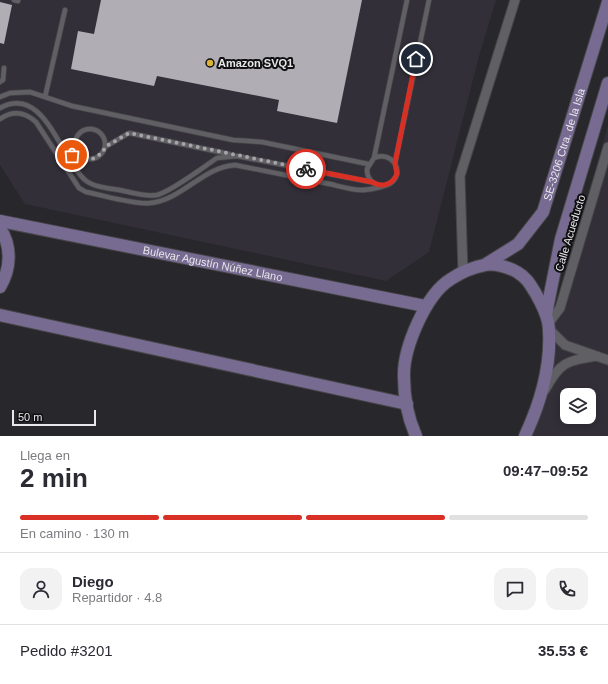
<!DOCTYPE html>
<html lang="es">
<meta charset="utf-8">
<style>
:root{--surface:#fff;--page:#f2f2f3;--text:#2b2b33;--muted:#7c7c81;--line:#e1e1e2;--accent:#d93025}
body{margin:0;font-family:Helvetica,sans-serif;background:var(--page);color:var(--text);height:100vh;display:flex;flex-direction:column;font-size:15px;white-space:nowrap}
*{box-sizing:border-box;margin:0}
p{font-size:13px;color:var(--muted)}
.icon{flex:none;width:22px;height:22px;fill:none;stroke:currentColor;stroke-width:2;stroke-linecap:round;stroke-linejoin:round}
.map{position:relative;height:436px;overflow:hidden}
.side{display:flex;flex-direction:column;background:var(--surface);flex:1}
.side>*{flex:none}
.tools{position:absolute;left:560px;top:388px;display:grid;gap:8px}
.tools a{display:grid;place-items:center;width:36px;height:36px;border-radius:8px;background:var(--surface);box-shadow:0 2px 10px #0003;font-size:20px}
.scale{position:absolute;left:12px;bottom:10px;width:84px;box-sizing:border-box;padding-left:4px;border:2px solid #e8e7ea;border-top:0;font-size:11px;line-height:14px;white-space:nowrap;color:#e8e7ea;-webkit-text-stroke:3px #101012;paint-order:stroke}
.pin{position:absolute;display:grid;place-items:center;width:34px;height:34px;color:#fff;margin:-17px;border:2px solid #fff;border-radius:50%;box-shadow:0 1px 4px #0007}
.courier{position:absolute;display:grid;place-items:center;width:40px;height:40px;margin:-20px;border:3px solid #d93025;border-radius:50%;background:#fff;color:#222;box-shadow:0 1px 5px #0007}
.summary em{font-style:normal;font-weight:600}
.summary div{display:flex;flex-direction:column-reverse}
.summary{display:flex;align-items:center;justify-content:space-between;height:68px;padding:0 20px}
h1{font-size:26px;font-weight:600;line-height:30px}
.bar{display:grid;grid-template-columns:repeat(4,1fr);gap:6px 4px;align-content:center;height:48px;padding:0 20px}
.bar i{height:5px;border-radius:3px;background:var(--line)}
.bar .selected{background:var(--accent)}
.bar p{grid-column:span 4}
.line{display:flex;align-items:center;gap:10px;padding:0 20px;border-top:1px solid var(--line)}
.line div{flex:1}
.round{display:grid;place-items:center;flex:none;width:42px;height:42px;border-radius:12px;background:var(--page)}
.map>svg:first-child{display:block}
.built{fill:#322f39;fill-rule:evenodd}
.building{fill:#b0aeb4}
.lines{fill:none;stroke-linecap:round;stroke-linejoin:round}
.lane-casing{stroke:#454447;stroke-width:6}
.street-casing{stroke:#454447;stroke-width:11}
.secondary-casing{stroke:#454447;stroke-width:14}
.lane{stroke:#605f64;stroke-width:4.5}
.street{stroke:#605f64;stroke-width:9}
.secondary{stroke:#786b91;stroke-width:12}
.done{stroke:#a5a4a7;stroke-width:4;stroke-dasharray:0 7.2}
.route{stroke:#d93025;stroke-width:5}
.poi-dot{fill:#dbb333;stroke:#101012;stroke-width:1.5}
.labels{text-anchor:middle;stroke-width:4;stroke-linejoin:round;paint-order:stroke}
.poi-label{font-size:11px;font-weight:bold;fill:#e8e7ea;stroke:#101012;text-anchor:start}
.street-label{font-size:11px;fill:#e8e7ea;stroke:#101012}
</style>
<div class="map">
<svg width="608" height="436" viewBox="0 0 608 436">
<rect width="100%" height="100%" fill="#28272b"/>
<path class="built" d="M0 0H496L479 56 429 252 386 281 25 204 0 165Z
M608 125V436H528L547 346ZM567 395H589V417H567Z"/>
<path class="building" d="M101 0H362L337 123 277 111 279 100 157 76 154 86 71 69 78 31 94 34Z
M0 2 12 5 4 44 0 43Z"/>
<g class="lines">
<defs>
<path id="lane" d="M14 0 18 1
M0 82 3 80 4 68
M0 97 10 93 30 92 72 106 233 140 262 142 368 164
M45 97 65 10
M0 108C44 84 60 157 84 179 93 188 111 188 124 191 134 193 146 197 157 195 172 191 202 168 217 158L237 156 371 182
M0 119C13 110 25 112 36 122L79 188 86 192C103 195 134 205 150 203 182 200 203 167 235 165 265 171 295 177 325 183 336 185 350 190 361 190 368 190 385 187 391 183 406 171 391 150 374 158L367 169C367 178 372 184 381 186
M75 144a15 15 0 1 1 30 0a15 15 0 1 1-30 0Z
M105 147 129 133 229 154
M66 151 72 155 83 158
M374 158 407 0
M395 163 429 0"/>
<path id="street" d="M463 273 460 176 515 0
M548 324 560 308 608 147
M550 330 565 345 608 360
M545 390C560 362 566 361 597 356"/>
<g id="secondary">
<path id="s1" d="M0 221 425 306"/>
<path d="M0 228C12 246 11 269 0 287"/>
<path id="s2" d="M486 264 518 244 543 212 608 2"/>
<path d="M546 314 561 239 608 83"/>
<path d="M0 315 407 404"/>
<path d="M416 436C408 418 404 397 404 377 403 348 426 294 451 279 460 273 474 267 485 265 494 263 508 267 517 272 527 278 530 284 536 294 542 305 549 318 549 331 551 367 540 404 525 436"/>
</g>
</defs>
<use href="#lane" class="lane-casing"/>
<use href="#street" class="street-casing"/>
<use href="#secondary" class="secondary-casing"/>
<use href="#lane" class="lane"/>
<use href="#street" class="street"/>
<use href="#secondary" class="secondary"/>
</g>
<g class="lines">
<path class="done" d="M72 155 90 159 95 158 103 152 105 147 129 133 306 169"/>
<path class="route" d="M306 169 372 182C382 188 392 185 397 174L395 163 416 59"/>
</g>
<circle class="poi-dot" cx="210" cy="63" r="4"/>
<g class="labels">
<g class="poi-label">
<text x="218" y="67">Amazon SVQ1</text>
</g>
<g class="street-label">
<text dy="4" stroke="none"><textPath href="#s2" startOffset="149">SE-3206 Ctra. de la Isla</textPath></text>
<text transform="translate(570 233) rotate(-73)" y="4">Calle Acueducto</text>
<text dy="4" stroke="none"><textPath href="#s1" startOffset="217">Bulevar Agustín Núñez Llano</textPath></text>
</g>
</g>
</svg>
<div class="tools">
<a><svg class="icon" aria-label="layers" viewBox="0 0 24 24"><path d="M12 4l9 5-9 5-9-5zM3 14l9 5 9-5"/></svg></a>
</div>
<div class="scale">50 m</div>
<div class="pin" style="left:72px;top:155px;background:#ea580c"><svg class="icon" aria-label="bag" viewBox="0 0 24 24"><path d="M5 8h14l-1 12H6zM9 8a3 3 0 0 1 6 0"/></svg></div>
<div class="pin" style="left:416px;top:59px;background:#1f2937"><svg class="icon" aria-label="home" viewBox="0 0 24 24"><path d="M3 11l9-7 9 7M6 9v11h12V9"/></svg></div>
<div class="courier" style="left:306px;top:169px"><svg class="icon" aria-label="bike" viewBox="0 0 24 24"><circle cx="6" cy="16" r="4"/><circle cx="18" cy="16" r="4"/><path d="M6 16l4-8h5l3 8M10 8l3 8H6M13 5h3"/></svg></div>
</div>
<section class="side">
<div class="summary"><div><h1>2 min</h1><p>Llega en</p></div><em>09:47–09:52</em></div>
<div class="bar"><i class="selected"></i><i class="selected"></i><i class="selected"></i><i></i><p>En camino · 130 m</p></div>
<div class="line" style="height:72px"><a class="round"><svg class="icon" aria-label="person" viewBox="0 0 24 24"><circle cx="12" cy="8" r="4"/><path d="M4 21q1-7 8-7t8 7"/></svg></a><div><b>Diego</b><p>Repartidor · 4.8</p></div><a class="round"><svg class="icon" aria-label="chat" viewBox="0 0 24 24"><path d="M4 5h16v11H9l-5 4z"/></svg></a><a class="round"><svg class="icon" aria-label="phone" viewBox="0 0 24 24"><path d="M5 4h4l2 5-3 2q2 4 5 5l2-3 5 2v4C11 20 4 13 5 4z"/></svg></a></div>
<div class="line" style="height:52px"><div>Pedido #3201</div><b>35.53 €</b></div>
</section>
